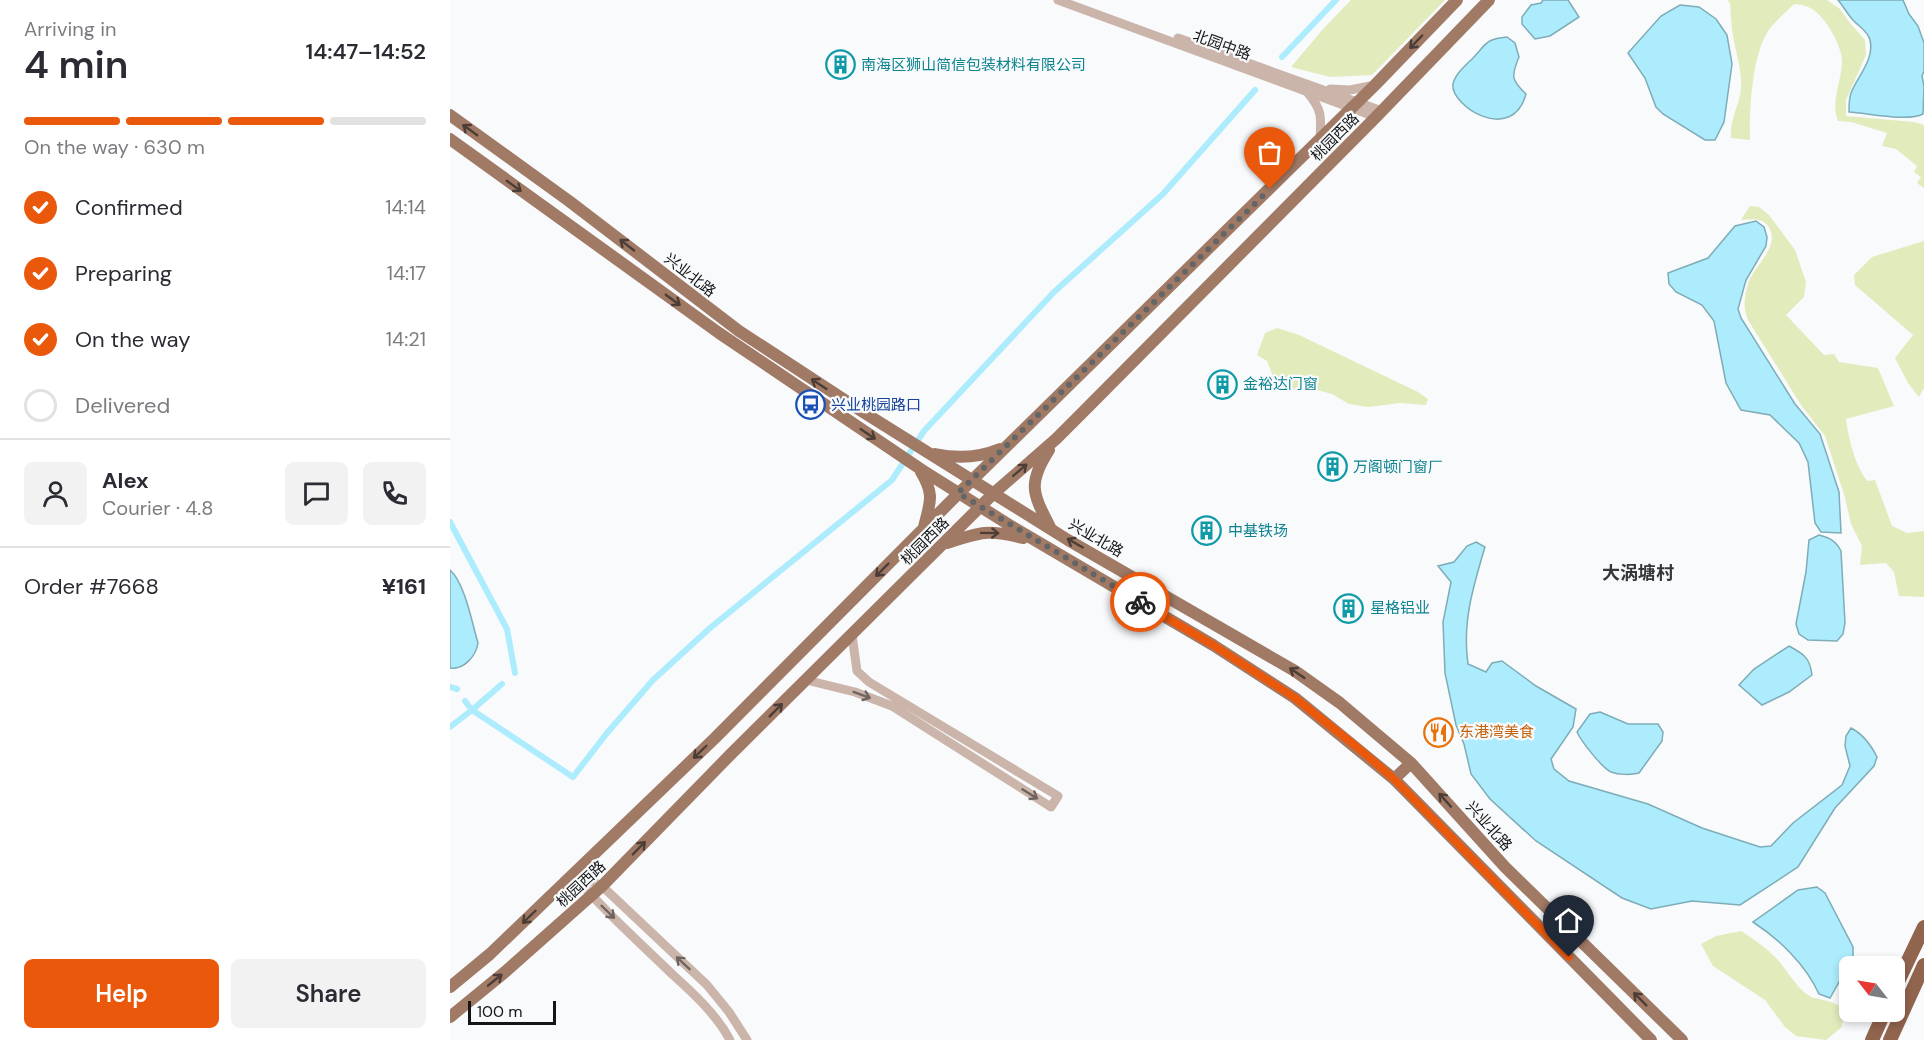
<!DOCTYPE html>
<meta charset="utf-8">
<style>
:root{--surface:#fff;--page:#f2f2f3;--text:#2b2b33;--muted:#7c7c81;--line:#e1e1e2;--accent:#ea580c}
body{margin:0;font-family:"DM Sans","Noto Sans SC",sans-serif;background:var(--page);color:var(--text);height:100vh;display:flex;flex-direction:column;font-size:22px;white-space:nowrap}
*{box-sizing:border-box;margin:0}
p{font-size:20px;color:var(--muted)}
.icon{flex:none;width:33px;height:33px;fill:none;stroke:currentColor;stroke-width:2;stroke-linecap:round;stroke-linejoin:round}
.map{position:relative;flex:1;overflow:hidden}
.drawer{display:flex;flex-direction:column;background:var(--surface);width:450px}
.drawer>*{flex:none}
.needle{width:39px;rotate:301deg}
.buttons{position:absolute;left:1389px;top:956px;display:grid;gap:12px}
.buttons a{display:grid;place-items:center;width:66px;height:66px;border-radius:9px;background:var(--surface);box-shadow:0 3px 9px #0003;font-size:30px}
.scale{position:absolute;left:18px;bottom:15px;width:88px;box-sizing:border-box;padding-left:6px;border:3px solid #141516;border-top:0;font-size:16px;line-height:21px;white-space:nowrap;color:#141516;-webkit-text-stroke:4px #f8fafc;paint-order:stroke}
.pin{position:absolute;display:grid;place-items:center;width:51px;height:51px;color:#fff;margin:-62px -26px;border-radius:50% 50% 50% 0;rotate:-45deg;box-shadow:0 0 6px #0007}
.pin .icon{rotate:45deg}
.courier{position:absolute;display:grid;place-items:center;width:60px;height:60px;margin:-30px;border:4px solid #ea580c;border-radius:50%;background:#fff;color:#222;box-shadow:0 2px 8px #0007}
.head em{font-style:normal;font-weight:600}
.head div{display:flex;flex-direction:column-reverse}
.head{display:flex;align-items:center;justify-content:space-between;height:102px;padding:0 24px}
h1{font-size:39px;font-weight:600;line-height:45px}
.bar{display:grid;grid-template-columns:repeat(4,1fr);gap:9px 6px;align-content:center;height:72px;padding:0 24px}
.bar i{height:8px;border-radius:4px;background:var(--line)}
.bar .selected{background:var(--accent)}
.bar p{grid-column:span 4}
.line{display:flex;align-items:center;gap:15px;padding:0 24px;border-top:2px solid var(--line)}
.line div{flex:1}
.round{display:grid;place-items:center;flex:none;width:63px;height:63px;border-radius:9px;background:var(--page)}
ol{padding:0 24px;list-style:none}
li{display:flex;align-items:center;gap:18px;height:66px}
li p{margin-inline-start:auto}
li .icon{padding:6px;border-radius:50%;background:var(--accent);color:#fff;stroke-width:4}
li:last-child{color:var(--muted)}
li i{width:33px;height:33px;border:3px solid var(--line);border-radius:50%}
.primary-button{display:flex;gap:12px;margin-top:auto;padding:12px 24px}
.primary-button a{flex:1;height:69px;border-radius:9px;background:var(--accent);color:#fff;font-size:24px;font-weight:600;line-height:69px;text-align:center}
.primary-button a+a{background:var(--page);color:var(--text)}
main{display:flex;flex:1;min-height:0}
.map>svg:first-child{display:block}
.green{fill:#e2ebbb}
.water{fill:#acecfc;stroke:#7eacb7;stroke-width:1.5}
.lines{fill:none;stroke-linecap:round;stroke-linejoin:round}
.canal{stroke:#acecfc;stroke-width:6}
.minor{stroke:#cbb4a9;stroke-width:9}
.major{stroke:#a17a66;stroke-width:12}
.highway{stroke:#91644e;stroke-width:14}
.oneway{stroke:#4c3d36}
.oneway2{stroke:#706460}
.done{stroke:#646566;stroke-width:6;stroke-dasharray:0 10.8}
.route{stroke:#ea580c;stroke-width:8}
.labels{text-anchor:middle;stroke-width:4.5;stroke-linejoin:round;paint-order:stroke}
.street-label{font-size:15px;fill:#141516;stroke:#f8fafc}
.culture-label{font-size:15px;fill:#0d838f;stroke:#f8fafc;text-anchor:start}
.transit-label{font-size:15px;fill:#164399;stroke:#f8fafc;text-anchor:start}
.food-label{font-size:15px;fill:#c56008;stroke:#f8fafc;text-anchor:start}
.quarter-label{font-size:18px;font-weight:bold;fill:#363738;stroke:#f8fafc}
</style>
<main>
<section class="drawer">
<div class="head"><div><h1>4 min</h1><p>Arriving in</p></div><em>14:47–14:52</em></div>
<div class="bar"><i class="selected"></i><i class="selected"></i><i class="selected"></i><i></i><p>On the way · 630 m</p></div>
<ol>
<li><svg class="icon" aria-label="check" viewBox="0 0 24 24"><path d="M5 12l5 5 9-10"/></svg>Confirmed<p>14:14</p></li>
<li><svg class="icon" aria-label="check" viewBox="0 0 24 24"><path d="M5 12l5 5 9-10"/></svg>Preparing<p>14:17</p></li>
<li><svg class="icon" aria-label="check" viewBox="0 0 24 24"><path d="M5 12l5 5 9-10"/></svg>On the way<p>14:21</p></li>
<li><i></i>Delivered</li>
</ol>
<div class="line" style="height:108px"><a class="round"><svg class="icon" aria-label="person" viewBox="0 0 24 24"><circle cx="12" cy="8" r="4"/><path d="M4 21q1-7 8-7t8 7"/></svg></a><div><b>Alex</b><p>Courier · 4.8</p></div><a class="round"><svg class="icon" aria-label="chat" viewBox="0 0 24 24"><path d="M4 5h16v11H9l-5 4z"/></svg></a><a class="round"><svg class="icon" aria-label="phone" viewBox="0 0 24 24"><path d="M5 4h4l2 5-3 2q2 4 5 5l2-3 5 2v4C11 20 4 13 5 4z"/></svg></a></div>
<div class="line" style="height:78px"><div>Order #7668</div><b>¥161</b></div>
<div class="primary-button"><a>Help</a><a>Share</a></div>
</section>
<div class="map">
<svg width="1474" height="1040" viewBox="0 0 1474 1040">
<rect width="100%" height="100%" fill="#f8fafc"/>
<path class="green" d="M901 0H995L922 75 880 77 841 67 874 28Z
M1277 0H1377L1390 9 1400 23 1415 40 1416 55 1396 100V116L1464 122 1474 125V188L1467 183 1471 177 1464 172 1467 166 1446 149 1432 146 1437 133 1401 122 1388 121C1380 101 1392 81 1392 61 1392 45 1373 12 1358 7 1354 5 1348 4 1344 4 1337 11 1328 19 1321 27 1302 50 1299 110 1300 140L1281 138C1279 120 1290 105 1291 88 1292 70 1286 53 1283 36 1281 26 1281 14 1280 3Z
M1300 206 1309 207 1319 215 1345 250 1356 282 1354 297 1336 315 1374 355 1384 354 1389 362 1428 368 1444 406 1396 419C1398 436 1406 470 1418 481L1425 480 1442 526 1457 533 1474 531V597L1449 596 1444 572 1436 563 1410 565 1412 546 1401 524 1394 494 1375 436 1351 405 1298 320C1293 308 1294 297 1298 284 1303 266 1329 249 1320 229 1314 217 1303 219 1291 220Z
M1474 241V388L1469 397 1458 383 1445 358 1463 335 1405 285 1404 275 1422 257Z
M827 328 849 335 968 392 978 399 976 405 950 403 918 407 899 404 882 394 867 390 828 389 817 361 807 355 815 333Z
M1291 931C1305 940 1317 948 1328 960 1337 971 1344 983 1355 993 1366 1002 1382 998 1393 1009L1392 1027 1376 1040 1346 1036 1335 1027 1315 1000 1263 966 1251 944 1266 936Z"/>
<path class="water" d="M1093 0H1118L1129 17 1100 36 1085 39 1072 24V17L1081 5 1091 3Z
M1388 0H1453L1459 14 1468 26 1474 43V71L1472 76 1474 86 1473 114C1457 122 1418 113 1399 112 1399 105 1399 99 1401 93 1407 77 1425 59 1420 40 1418 31 1408 26 1402 19 1397 13 1393 6 1388 0Z
M1230 5 1249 7 1266 19 1277 35 1282 64 1274 122 1265 140H1255L1213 114 1206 107 1195 78 1178 53 1211 16Z
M1057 37 1065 43 1069 57C1061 76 1061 80 1076 94 1062 145 1000 106 1003 84 1005 74 1016 65 1023 58 1037 43 1036 39 1057 37Z
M1306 221 1314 227 1317 237 1316 246 1296 280 1288 309 1291 318 1345 404 1370 434 1389 492 1391 533 1371 532 1365 523 1358 462 1349 443 1320 415 1291 410 1276 383 1264 321 1252 305 1226 292 1219 284 1218 273 1258 258 1285 226Z
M1369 535C1380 538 1386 541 1391 551L1395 623 1393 634 1387 641 1358 640 1349 634 1346 624 1356 572 1359 540Z
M1026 542 1035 547C1023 587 1012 623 1018 664L1036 672 1042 663 1052 661 1086 686 1126 709 1123 727 1101 759 1104 769 1119 781 1198 804 1252 828 1310 847 1321 846 1343 823 1392 785 1400 766 1395 746 1396 736 1401 728C1413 734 1421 745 1427 757L1424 766 1385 808 1348 867 1290 905 1242 901 1201 909 1172 898 1086 841 1040 799 1021 774 1014 744 1006 725 995 673 993 622 1001 582 988 566 1004 562 1017 546Z
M0 570C15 583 22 623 28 643 26 656 14 670 0 668Z
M1339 646C1354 654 1360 658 1362 675L1339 692 1312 705 1289 685 1304 669Z
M1150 712 1178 724H1208L1213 732 1212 741 1189 773C1181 775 1169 775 1161 772 1152 768 1131 741 1127 732L1140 714Z
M1367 887 1375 893 1403 947V957L1380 998 1369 994C1356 965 1329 939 1303 922L1348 890Z"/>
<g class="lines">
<path class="canal" d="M832 57 886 0
M0 522 57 629 65 673
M0 687 7 689
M15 701 22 710 52 684
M0 727 22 710 123 777 157 733 203 680 260 628 442 480 474 431 604 292 713 194 805 90"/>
<path class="minor" d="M608 0 926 117
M728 38 932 111
M880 89 900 90 925 85
M858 93C873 111 871 118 870 140
M356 680 405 692 442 706 601 807 608 796 419 682 407 671 402 635
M280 1040C267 1015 243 993 222 974 188 941 153 910 123 874L152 886 257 985 279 1012 297 1040"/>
<path class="major" d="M0 115 119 201 289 331 413 412 618 540 845 671 890 703 961 763 1055 867 1232 1040
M0 139 269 333 472 470 561 526 763 645 845 698 944 779 1201 1040
M599 450C577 484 583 494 600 527
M485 454C508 459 528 458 550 449
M471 472C485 495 480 502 474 527
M497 543C530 532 538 529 573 538
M944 779 961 763
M0 987 40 954 265 738 509 493 925 85 1007 0
M0 1017 55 972 152 886 281 754 544 493 606 439 639 406 926 117 1039 0"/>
<path class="highway" d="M1444 990 1474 927
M1422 1040 1435 1011
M1440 1040 1474 965"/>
</g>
<defs><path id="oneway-shaft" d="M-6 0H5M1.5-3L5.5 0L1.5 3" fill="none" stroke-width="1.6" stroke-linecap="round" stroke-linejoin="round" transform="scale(1.5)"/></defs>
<g class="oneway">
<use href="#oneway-shaft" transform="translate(966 42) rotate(134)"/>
<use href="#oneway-shaft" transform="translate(20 130) rotate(-144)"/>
<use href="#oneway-shaft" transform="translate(64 186) rotate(36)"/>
<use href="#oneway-shaft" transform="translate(177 245) rotate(-142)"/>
<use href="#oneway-shaft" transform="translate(223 300) rotate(36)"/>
<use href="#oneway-shaft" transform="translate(369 384) rotate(-147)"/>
<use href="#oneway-shaft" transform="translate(418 434) rotate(34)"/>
<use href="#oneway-shaft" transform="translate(570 470) rotate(-41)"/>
<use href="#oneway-shaft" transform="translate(540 533) rotate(1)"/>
<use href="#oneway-shaft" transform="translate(625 543) rotate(-150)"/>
<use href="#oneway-shaft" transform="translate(432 570) rotate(135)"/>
<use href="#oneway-shaft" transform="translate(847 673) rotate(-146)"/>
<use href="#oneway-shaft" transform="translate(326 710) rotate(-45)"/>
<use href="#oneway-shaft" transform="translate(250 752) rotate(136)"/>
<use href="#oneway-shaft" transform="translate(995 800) rotate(-132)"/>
<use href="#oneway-shaft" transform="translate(189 848) rotate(-46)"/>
<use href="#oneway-shaft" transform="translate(79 917) rotate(136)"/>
<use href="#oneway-shaft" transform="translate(45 980) rotate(-39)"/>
<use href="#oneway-shaft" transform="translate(1190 999) rotate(-135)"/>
</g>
<g class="oneway2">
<use href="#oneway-shaft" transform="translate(412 695) rotate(20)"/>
<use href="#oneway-shaft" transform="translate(580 794) rotate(32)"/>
<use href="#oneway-shaft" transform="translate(158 912) rotate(44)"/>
<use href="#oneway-shaft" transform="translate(233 963) rotate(-137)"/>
</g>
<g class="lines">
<path class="done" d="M690 602 508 493 820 189"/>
<path class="route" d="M690 602 763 645 845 698 908 748 944 779 1119 957"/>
</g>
<defs>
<symbol id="building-ring" viewBox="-11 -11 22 22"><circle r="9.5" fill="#f8fafc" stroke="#0f9aa8" stroke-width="1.5"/><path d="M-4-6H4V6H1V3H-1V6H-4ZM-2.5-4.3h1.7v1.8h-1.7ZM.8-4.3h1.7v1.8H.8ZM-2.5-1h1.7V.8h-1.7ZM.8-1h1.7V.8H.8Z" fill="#0f9aa8"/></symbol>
<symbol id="bus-ring" viewBox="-11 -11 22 22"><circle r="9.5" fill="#f8fafc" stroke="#1a4fb4" stroke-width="1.5"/><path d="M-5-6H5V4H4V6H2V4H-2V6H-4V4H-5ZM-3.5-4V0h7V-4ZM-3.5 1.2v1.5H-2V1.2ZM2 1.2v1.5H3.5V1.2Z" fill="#1a4fb4"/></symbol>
<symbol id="restaurant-ring" viewBox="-11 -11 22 22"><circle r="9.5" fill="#f8fafc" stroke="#e8710a" stroke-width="1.5"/><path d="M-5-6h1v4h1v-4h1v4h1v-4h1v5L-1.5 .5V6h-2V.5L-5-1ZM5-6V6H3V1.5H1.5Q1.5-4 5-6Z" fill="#e8710a"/></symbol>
</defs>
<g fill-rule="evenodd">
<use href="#building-ring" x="374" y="48" width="33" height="33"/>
<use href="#building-ring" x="756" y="368" width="33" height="33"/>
<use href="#bus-ring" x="344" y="388" width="33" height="33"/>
<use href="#building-ring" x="866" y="450" width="33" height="33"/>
<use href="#building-ring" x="740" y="514" width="33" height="33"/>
<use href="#building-ring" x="882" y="592" width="33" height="33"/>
<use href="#restaurant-ring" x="972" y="716" width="33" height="33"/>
</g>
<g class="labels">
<g class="street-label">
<text transform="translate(772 45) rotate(20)" y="5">北园中路</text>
<text transform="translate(885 137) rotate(-45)" y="5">桃园西路</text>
<text transform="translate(240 275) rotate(38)" y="5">兴业北路</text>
<text transform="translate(646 538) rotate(30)" y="5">兴业北路</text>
<text transform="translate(475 541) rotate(-45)" y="5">桃园西路</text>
<text transform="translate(1039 826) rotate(48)" y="5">兴业北路</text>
<text transform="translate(131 884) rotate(-43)" y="5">桃园西路</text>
</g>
<g class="culture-label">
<text x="411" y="70">南海区狮山简信包装材料有限公司</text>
<text x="793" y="389">金裕达门窗</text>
<text x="903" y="472">万阁顿门窗厂</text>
<text x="778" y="536">中基铁场</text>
<text x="920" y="613">星格铝业</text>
</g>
<g class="transit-label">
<text x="381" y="410">兴业桃园路口</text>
</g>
<g class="food-label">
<text x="1009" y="737">东港湾美食</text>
</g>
<g class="quarter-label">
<text x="1188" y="579">大涡塘村</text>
</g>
</g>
</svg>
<div class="buttons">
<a><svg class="needle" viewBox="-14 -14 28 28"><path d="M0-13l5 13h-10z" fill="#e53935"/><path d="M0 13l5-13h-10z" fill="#7c7c81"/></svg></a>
</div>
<div class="scale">100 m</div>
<div class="pin" style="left:820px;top:189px;background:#ea580c"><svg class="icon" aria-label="bag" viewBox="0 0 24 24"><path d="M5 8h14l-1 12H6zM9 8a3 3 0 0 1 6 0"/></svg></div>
<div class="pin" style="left:1119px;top:957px;background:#1f2937"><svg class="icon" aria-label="home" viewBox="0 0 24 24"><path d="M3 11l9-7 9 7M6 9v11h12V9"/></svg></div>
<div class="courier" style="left:690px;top:602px"><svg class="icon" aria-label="bike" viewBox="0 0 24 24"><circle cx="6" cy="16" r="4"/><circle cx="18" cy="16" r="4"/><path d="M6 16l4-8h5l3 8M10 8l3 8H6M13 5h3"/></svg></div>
</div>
</main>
